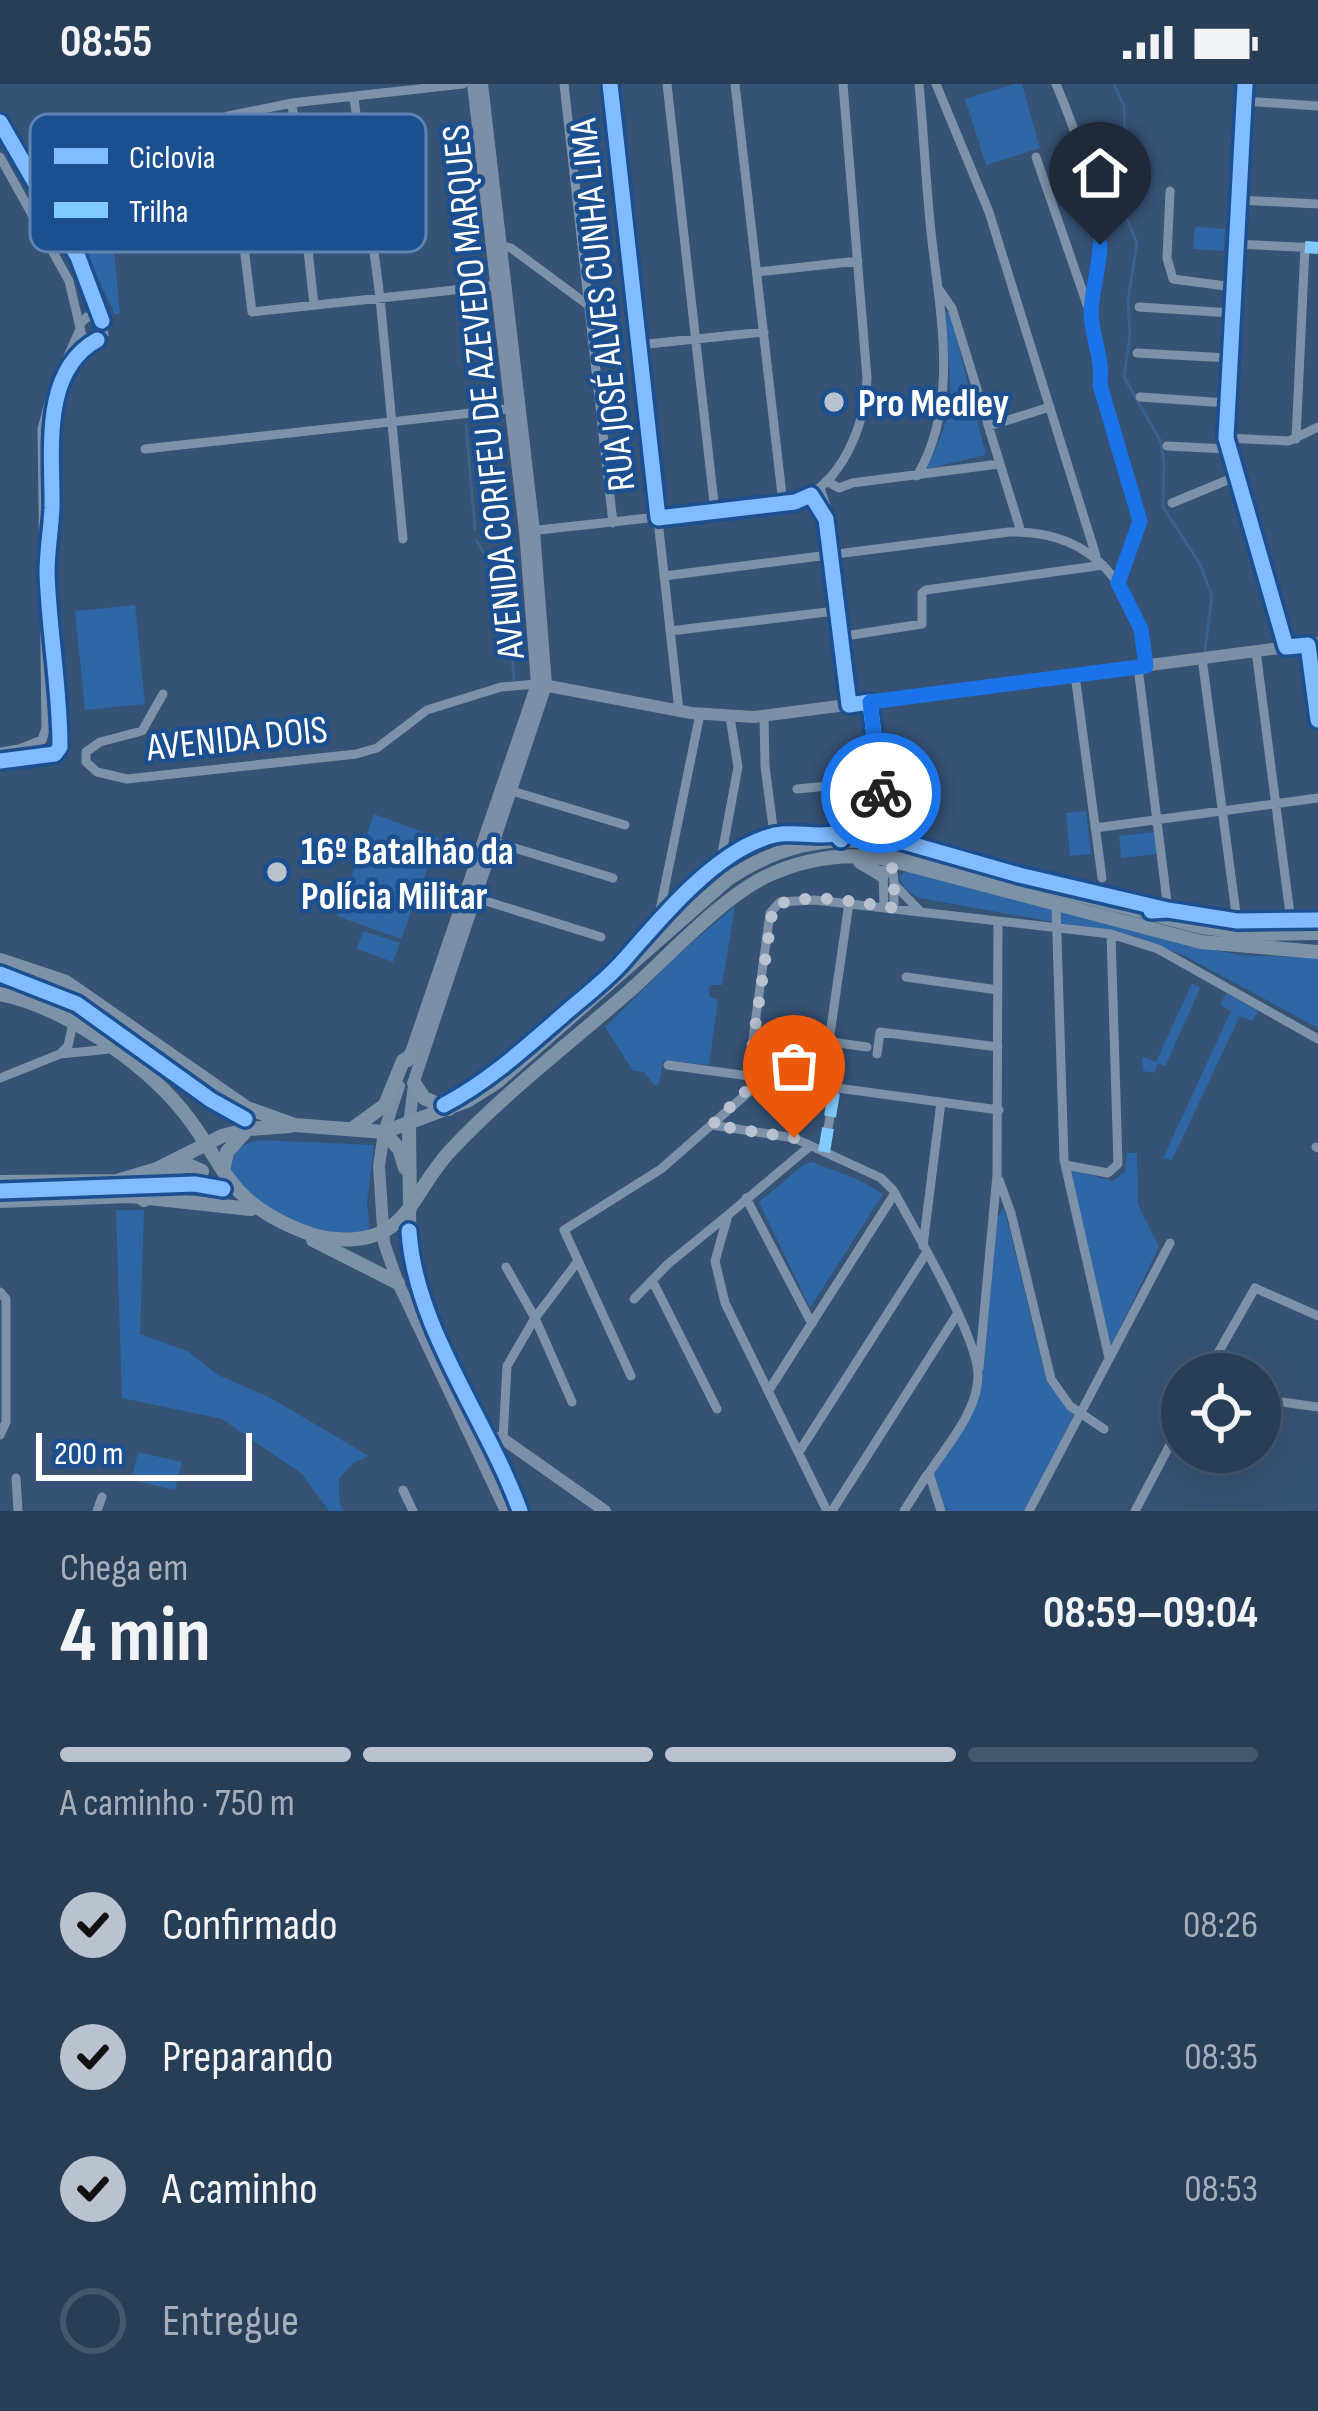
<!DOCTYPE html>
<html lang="pt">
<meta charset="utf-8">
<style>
:root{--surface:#283e57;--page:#30455d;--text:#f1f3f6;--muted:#a5aeba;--line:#44576d;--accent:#b9c2ce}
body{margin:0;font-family:"Sofia Sans Condensed",sans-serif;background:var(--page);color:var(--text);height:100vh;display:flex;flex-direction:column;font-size:45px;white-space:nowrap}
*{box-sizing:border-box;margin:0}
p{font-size:39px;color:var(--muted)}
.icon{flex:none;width:66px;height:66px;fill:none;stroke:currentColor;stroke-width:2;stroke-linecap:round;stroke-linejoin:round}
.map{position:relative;height:1427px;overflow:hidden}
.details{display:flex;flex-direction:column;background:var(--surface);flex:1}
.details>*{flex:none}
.tools{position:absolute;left:1161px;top:1269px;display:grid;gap:24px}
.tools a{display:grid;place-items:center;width:120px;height:120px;border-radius:50%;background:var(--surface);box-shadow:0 12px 48px #0002,0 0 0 3px var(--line);font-size:60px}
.scale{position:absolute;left:36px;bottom:30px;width:216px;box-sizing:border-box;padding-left:12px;border:6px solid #fff;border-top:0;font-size:33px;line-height:42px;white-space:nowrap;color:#fff;-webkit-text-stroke:9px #1b4f8f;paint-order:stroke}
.pin{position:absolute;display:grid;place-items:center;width:102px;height:102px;color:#fff;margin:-123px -51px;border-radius:50% 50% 50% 0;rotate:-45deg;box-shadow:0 0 12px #0007}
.pin .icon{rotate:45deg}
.courier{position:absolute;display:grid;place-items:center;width:120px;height:120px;margin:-60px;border:9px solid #1a73e8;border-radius:50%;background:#fff;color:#222;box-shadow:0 3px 15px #0007}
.headline em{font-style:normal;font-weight:700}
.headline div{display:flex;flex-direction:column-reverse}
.headline{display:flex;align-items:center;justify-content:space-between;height:204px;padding:0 60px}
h1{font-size:78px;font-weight:700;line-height:90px}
.bar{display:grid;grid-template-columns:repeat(4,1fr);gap:18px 12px;align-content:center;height:144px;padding:0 60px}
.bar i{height:15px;border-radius:9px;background:var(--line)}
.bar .active{background:var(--accent)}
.bar p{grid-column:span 4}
ol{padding:0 60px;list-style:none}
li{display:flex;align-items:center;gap:36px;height:132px}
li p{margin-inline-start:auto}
li .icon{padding:12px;border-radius:50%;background:var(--accent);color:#111;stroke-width:4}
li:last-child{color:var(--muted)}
li i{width:66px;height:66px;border:6px solid var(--line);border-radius:50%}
.status{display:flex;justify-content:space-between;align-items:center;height:84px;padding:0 60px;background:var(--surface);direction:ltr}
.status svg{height:33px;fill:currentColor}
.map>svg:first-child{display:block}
.green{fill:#2f66a5}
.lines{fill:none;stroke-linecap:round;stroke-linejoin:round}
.stream{stroke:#3b618d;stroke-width:3}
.minor{stroke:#7d92a8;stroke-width:9}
.major{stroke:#7d8ea7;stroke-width:12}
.highway{stroke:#7e92a7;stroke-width:14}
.quiet{stroke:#80caff;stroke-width:12;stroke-dasharray:24 12;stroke-linecap:butt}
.cycleway-casing{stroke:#1b4f8f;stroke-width:22}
.cycleway{stroke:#80bcff;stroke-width:15}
.done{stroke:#b9c2ce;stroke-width:12;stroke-dasharray:0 21.6}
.route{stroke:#1a73e8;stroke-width:15}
.poi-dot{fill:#b9c2ce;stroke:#1b4f8f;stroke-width:4.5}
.labels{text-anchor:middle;stroke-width:9;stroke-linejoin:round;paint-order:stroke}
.street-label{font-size:39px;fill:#fff;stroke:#1b4f8f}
.poi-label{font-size:39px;font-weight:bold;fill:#fff;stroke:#1b4f8f;text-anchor:start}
.key{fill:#1b4f8f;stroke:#5f84b1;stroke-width:3}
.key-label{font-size:33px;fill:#fff}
</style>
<div class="status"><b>08:55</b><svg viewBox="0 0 49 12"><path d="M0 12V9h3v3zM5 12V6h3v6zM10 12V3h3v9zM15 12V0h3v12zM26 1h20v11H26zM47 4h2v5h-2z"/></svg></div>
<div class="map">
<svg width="1318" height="1427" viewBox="0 0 1318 1427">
<rect width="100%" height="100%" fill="#365274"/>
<path class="green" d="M1014 0H1022L1040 64 986 81 965 15Z
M1195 143 1225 145 1224 167 1193 165Z
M107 151 113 156 120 229 115 231 87 170 88 161Z
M950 228 986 371 926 385C960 319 951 300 943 229Z
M135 521 145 620 85 626 75 527Z
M1086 727 1091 770 1070 772 1066 729Z
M374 730 439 754 401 855 337 832Z
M1154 748 1157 770 1121 774 1119 752Z
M908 786 1192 862 1241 871 1318 874V944L1185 872 1137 853 919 814 906 806 899 793Z
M735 822 722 901H710L709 912 718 916 709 981 663 976 659 1000 654 1001 644 988 633 987 605 943 680 869Z
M363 847 400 859 393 878 357 865Z
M1192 899 1200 904 1165 983 1158 979 1154 989 1143 987 1142 973 1156 978Z
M1226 909 1258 927 1252 937 1240 932 1172 1076 1163 1074 1231 927 1220 921Z
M260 1056 374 1061 367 1119 370 1148C297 1151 279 1138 228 1087 230 1067 242 1060 260 1056Z
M1127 1069H1137L1138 1120 1159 1163 1111 1262 1068 1085 1113 1097 1125 1088Z
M812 1078 859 1096 883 1110 810 1224 759 1118 803 1081Z
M1004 1123 1044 1287 1074 1331 1025 1427H946L933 1388 971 1329 982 1301 997 1134Z
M116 1126H144L140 1250 187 1267 218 1291 269 1313 369 1372 352 1380 339 1395V1417L344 1427H329L302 1390 222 1335 122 1314Z
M138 1368 182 1378 175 1406 131 1396Z"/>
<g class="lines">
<path class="stream" d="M1114 0 1124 22 1127 135 1137 159 1128 216 1130 251 1124 293 1161 358 1164 379 1163 423 1200 480 1212 512 1205 566
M466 341 475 445
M476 456 485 471 512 489 515 503 510 544 514 595"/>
<path class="minor" d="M463 0 292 19 228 32 252 228 500 201
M564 0 613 439
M610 0 679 627
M667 0 715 428
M735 0 783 420
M936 0 989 128 1096 472
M1056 0C1086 71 1112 150 1091 227
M1245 0 1226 354 1286 563
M354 14 380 214 403 455
M1244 17 1318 22
M292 19 314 221
M0 38 78 173 102 237
M0 73 69 197 82 252 94 257 104 250 99 234 87 233 81 239
M1036 73 1090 229 1102 283 1101 301 1105 321 1138 428V444L1118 499
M363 83 420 76
M1170 107 1167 174 1173 195 1233 203
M1238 116 1318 120
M1235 160 1318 164
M499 161 511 164 588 221
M758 188 858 177
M938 204 952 224 1021 448
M1139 223 1231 229
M638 261 764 248
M1137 269 1229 274
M1140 313 1227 319
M989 342 1050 323
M1226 354 1289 357 1318 343
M1296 355 1305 163
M1167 362 1227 365
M145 365 516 324
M917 392C959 321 941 235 932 157 926 105 924 52 919 0
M826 397 839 404 852 399 999 380
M820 404 826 422 849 621
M1172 419 1235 393
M529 447 795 418C843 400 865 341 867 294L843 0
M664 492 1009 448C1095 446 1136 503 1146 582
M670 547 835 527
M839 553 922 540V509L926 506 1103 481
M1308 561 1318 636
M1256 567 1291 838
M1202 574 1237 837
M1138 583 1168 826
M1075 591 1102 794
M163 610 142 647 100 658 86 668V678L97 688 127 695 356 670 377 664 427 626 501 603 537 600
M870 618 894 797V824
M764 632 765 682 774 751
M60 659 47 486 51 338 73 277 97 256
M0 668 19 665 42 656 46 644 42 345 51 311 80 245
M0 677 50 671
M797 705 880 697
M512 707 625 741
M1095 744 1318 714
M495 758 613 794
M720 780 738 683 730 633
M883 786 884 822
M894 800 919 826
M476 814 601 853
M1056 821 1064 1076 1109 1274
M1162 827 1237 837 1318 836
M658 836 700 630
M637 858C683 809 733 756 802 747
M906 893 998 906
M754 947 867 963
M829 957 849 819
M60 970 68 962 73 939
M877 970 880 948 998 963
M668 981 999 1026
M748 992 770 829 780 818 815 816 1111 850 1158 865 1318 955
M0 994 60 970 110 965
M712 1041 794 1054 881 1094 893 1106C914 1144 977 1252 978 1290 979 1326 947 1361 929 1389L941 1427
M810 1062 728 1131 715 1177 725 1219 827 1427
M1316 1063 1318 1064
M824 1068 835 1003
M1065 1081 1108 1089 1118 1080 1111 850
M999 1096 1011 1129 1051 1295 1070 1322 1104 1345
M746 1114 812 1240
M923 1162 941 1018
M506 1183 535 1234 572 1318
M652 1196 717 1325
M0 1208 6 1215V1338L0 1351
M634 1215 668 1180 728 1131
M979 1284 997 1091 998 837
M1206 1290 1255 1204 1318 1232
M631 1292 564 1146 661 1085 751 1006 760 993
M769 1306 895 1109
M1260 1315 1318 1323
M503 1355 507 1282 535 1234 578 1177
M799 1368 927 1168
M16 1394 18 1427
M403 1406 413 1427
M97 1427 102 1413
M832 1427 956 1232
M904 1427 927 1391
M1029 1427 1170 1159
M1135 1427 1182 1338"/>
<path class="major" d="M538 600 691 629 754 633 1318 559
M408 977 537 600 525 447 473 0
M399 1002 384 1048 379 1082 384 1159 398 1199 506 1427
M409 1040 415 994 546 601 534 447 482 0
M410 1125 411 1177 421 1212 520 1427
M489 1353 503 1355 605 1427"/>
<path class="highway" d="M860 778 882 791
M0 876 66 898 247 1024 295 1041 384 1048 467 1017 497 998 728 795C774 764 827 749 882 760L1201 843 1259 850 1318 849
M0 910C62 922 142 977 182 1026 221 1073 223 1110 284 1139 301 1147 317 1154 336 1155 408 1161 410 1110 450 1067 504 1009 574 956 634 903 670 870 724 812 767 792 803 775 843 769 882 774L1201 858 1318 868
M414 999 424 1014 449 1025
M409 1040 410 1125
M352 1045 385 1021 403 977 410 972
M384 1048 399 1065 405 1084
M223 1087 227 1068 245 1048
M0 1098 117 1097 157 1085 222 1052 249 1045 290 1042
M125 1099 141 1101 188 1081 202 1087 198 1101 152 1108 144 1116
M0 1117 130 1112 251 1125
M313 1156 398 1199"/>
<path class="quiet" d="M1305 163 1318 164
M824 1068 835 1003"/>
<defs>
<path id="cycleway" d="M610 0 658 434 795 418 811 411 826 435 849 621 870 618 886 753 1019 791 1168 826
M1245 0 1226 354 1286 563 1308 561 1318 636
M0 38 78 173 102 237
M0 677 55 670 60 663C60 605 49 547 47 489 47 467 51 446 52 424 53 369 40 288 97 256
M1151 827 1168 826 1237 837 1318 836
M0 890 77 920 211 1016 245 1035
M444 1021C489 997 524 965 562 932 582 914 606 897 624 876 660 835 710 774 762 755 788 744 809 754 835 750L841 756
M0 1107 195 1100 223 1105
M409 1147C415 1245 487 1335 520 1427"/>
</defs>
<use href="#cycleway" class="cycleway-casing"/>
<use href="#cycleway" class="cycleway"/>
</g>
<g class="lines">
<path class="done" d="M794 1054 712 1041 760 993 748 992 773 823C806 806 859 819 894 824V797L881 709"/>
<path class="route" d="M881 709 870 618 1146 582 1141 545 1118 499 1140 437 1100 301C1103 275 1093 256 1091 231 1090 215 1100 182 1100 161"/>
</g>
<g class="poi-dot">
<circle cx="834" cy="318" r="12"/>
<circle cx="277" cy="788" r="12"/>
</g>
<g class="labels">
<g class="street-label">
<text transform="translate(601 221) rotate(-96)" y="14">RUA JOSÉ ALVES CUNHA LIMA</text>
<text transform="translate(482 308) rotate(-96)" y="14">AVENIDA CORIFEU DE AZEVEDO MARQUES</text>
<text transform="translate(237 653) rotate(-6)" y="14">AVENIDA DOIS</text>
</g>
<g class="poi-label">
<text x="858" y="332">Pro Medley</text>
<text x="301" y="780">16º Batalhão da<tspan x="301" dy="45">Polícia Militar</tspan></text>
</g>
</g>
<rect x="30" y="30" width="396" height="138" rx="18" class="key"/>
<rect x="54" y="64" width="54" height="16" fill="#80bcff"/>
<rect x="54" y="118" width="54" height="16" fill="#80caff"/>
<g class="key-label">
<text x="129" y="84">Ciclovia</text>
<text x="129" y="138">Trilha</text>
</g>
</svg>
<div class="tools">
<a><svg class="icon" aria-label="locate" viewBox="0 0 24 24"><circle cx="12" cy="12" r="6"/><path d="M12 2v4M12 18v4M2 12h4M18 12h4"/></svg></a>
</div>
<div class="scale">200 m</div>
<div class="pin" style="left:794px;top:1054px;background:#ea580c"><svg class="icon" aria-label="bag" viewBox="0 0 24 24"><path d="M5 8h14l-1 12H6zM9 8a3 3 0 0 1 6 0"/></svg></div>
<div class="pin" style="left:1100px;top:161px;background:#1f2937"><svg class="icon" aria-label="home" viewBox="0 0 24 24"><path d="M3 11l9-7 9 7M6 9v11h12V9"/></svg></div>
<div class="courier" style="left:881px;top:709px"><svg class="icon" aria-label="bike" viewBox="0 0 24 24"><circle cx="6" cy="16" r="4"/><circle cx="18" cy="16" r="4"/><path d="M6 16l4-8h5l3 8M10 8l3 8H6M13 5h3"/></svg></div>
</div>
<section class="details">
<div class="headline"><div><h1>4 min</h1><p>Chega em</p></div><em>08:59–09:04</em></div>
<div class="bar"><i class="active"></i><i class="active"></i><i class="active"></i><i></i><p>A caminho · 750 m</p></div>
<ol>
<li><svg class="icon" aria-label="check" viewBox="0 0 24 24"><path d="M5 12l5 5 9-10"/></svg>Confirmado<p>08:26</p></li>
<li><svg class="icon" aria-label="check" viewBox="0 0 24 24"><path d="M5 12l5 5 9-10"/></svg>Preparando<p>08:35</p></li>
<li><svg class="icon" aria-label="check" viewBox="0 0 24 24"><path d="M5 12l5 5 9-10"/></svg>A caminho<p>08:53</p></li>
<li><i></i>Entregue</li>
</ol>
</section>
